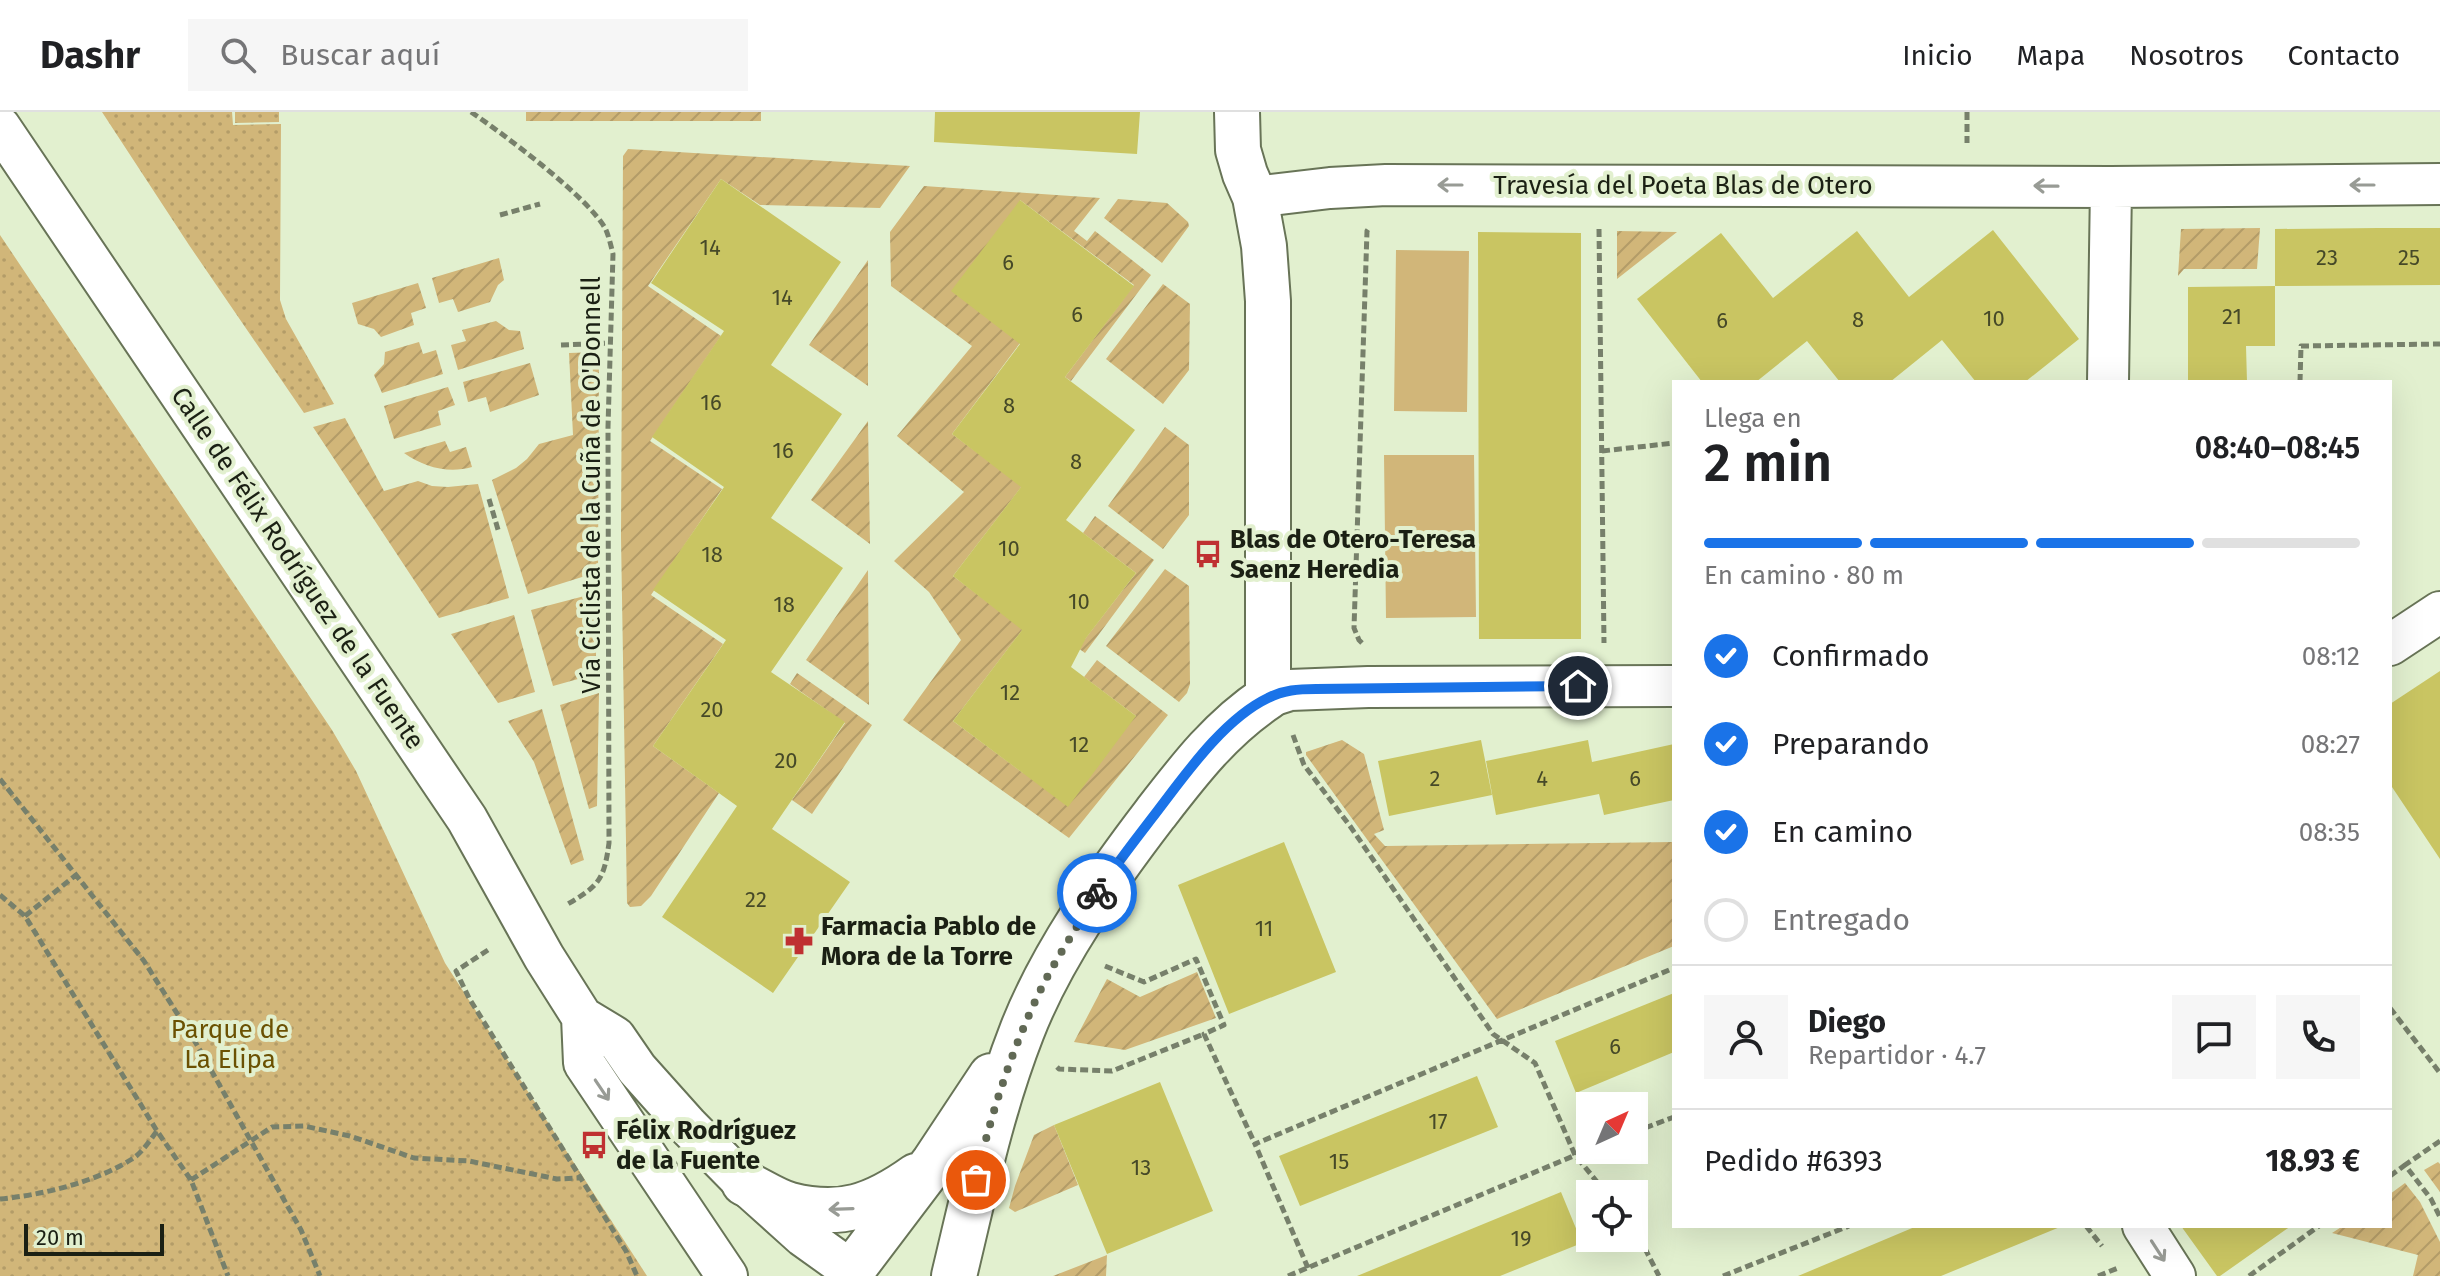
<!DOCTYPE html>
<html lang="es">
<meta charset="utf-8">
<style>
:root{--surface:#fff;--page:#f6f6f6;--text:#202124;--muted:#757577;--line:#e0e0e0;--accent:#1a73e8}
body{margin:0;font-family:"Fira Sans",sans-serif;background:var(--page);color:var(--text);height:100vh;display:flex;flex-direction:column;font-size:30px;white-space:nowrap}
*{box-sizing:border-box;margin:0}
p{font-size:26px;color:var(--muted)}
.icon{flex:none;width:44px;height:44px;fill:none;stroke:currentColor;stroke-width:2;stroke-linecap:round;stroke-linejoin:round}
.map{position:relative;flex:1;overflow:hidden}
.details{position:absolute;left:1672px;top:268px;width:720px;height:848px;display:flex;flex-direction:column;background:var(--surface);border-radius:0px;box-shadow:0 8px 32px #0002}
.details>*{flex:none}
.needle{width:52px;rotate:44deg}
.controls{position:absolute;left:1576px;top:980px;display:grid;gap:16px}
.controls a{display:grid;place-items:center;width:72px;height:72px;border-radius:0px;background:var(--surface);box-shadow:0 8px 32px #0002;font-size:40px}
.scale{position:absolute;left:24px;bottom:20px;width:140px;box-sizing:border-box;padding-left:8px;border:4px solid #1b2014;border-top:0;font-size:22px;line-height:28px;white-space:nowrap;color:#1b2014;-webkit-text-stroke:6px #e2f0cf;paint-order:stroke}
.pin{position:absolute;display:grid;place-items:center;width:68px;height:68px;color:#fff;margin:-34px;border:4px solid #fff;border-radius:50%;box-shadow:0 2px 8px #0007}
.courier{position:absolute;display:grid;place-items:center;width:80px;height:80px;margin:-40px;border:6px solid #1a73e8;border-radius:50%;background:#fff;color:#222;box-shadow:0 2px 10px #0007}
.summary em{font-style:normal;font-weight:600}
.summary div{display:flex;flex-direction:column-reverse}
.summary{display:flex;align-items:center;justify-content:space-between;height:136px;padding:0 32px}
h1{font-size:52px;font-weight:600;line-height:60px}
.bar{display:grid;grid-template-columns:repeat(4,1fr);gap:12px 8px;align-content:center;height:96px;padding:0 32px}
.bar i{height:10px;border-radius:6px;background:var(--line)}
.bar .selected{background:var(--accent)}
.bar p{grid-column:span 4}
.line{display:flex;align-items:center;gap:20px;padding:0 32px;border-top:2px solid var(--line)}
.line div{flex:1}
.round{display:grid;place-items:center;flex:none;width:84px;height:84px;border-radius:0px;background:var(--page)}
ol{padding:0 32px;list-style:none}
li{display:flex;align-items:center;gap:24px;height:88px}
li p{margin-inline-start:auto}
li .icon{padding:8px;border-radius:50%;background:var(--accent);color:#fff;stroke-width:4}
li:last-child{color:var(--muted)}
li i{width:44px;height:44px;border:4px solid var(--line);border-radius:50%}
header{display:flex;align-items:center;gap:48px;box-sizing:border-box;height:112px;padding:0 40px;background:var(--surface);border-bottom:2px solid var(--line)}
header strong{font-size:38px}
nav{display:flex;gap:44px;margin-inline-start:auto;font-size:28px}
.search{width:560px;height:72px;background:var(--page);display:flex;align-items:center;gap:20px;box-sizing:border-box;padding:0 28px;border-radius:0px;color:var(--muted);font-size:30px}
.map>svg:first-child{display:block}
.grass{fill:#d1b679}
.park{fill:url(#park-dots)}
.garden{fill:url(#garden-furrows)}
.building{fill:#c9c562}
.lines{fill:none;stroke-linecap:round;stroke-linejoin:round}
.minor-casing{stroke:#687457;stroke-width:44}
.tertiary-casing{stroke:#687457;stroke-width:48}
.path{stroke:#77806b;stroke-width:5;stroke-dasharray:8 4;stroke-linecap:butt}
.minor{stroke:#fff;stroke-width:40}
.tertiary{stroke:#fff;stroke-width:44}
.oneway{stroke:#989b95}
.done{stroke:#616955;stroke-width:8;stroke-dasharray:0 14.4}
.route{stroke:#1a73e8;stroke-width:10}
.labels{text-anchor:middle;stroke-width:8;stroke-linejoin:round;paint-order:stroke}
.number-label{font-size:22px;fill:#464928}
.street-label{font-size:26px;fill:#1b2014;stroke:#e2f0cf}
.poi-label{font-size:26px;font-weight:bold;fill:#1b2014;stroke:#e2f0cf;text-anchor:start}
.park-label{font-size:26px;fill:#6b5102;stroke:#e2f0cf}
</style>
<header>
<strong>Dashr</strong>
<div class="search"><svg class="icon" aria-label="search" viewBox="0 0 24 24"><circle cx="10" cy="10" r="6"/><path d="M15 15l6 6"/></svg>Buscar aquí</div>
<nav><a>Inicio</a><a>Mapa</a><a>Nosotros</a><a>Contacto</a></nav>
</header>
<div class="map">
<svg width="2440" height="1164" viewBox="0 0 2440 1164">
<defs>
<pattern id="park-dots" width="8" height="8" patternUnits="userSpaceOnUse" patternTransform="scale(2)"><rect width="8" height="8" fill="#d1b679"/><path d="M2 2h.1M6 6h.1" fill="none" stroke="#b39c68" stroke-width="1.8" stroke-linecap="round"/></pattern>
<pattern id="garden-furrows" width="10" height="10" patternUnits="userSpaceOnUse" patternTransform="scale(2)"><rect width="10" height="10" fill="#d1b679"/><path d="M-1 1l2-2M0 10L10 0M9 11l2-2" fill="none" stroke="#b39c68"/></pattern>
</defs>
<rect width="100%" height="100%" fill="#e2f0cf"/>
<path class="grass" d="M1396 138 1469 139 1467 300 1394 299Z
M1384 343H1474L1476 505 1386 506Z"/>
<path class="park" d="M102 0H232L233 13 281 12 280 188 286 207 334 292 304 301 189 133Z
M235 0H279V10L235 11Z
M0 123 332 618 356 659 445 851 647 1164H0Z"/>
<path class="garden" d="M526 0H761V9H526Z
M628 37 910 54 880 96 760 93 721 67 648 174 721 224 650 329 722 377 651 483 723 532 653 634 719 681 651 784 641 794 630 795 627 791 621 425 623 44Z
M924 74 1100 86 1074 119 1087 129 1095 119 1151 163 1071 269 1065 265 1134 173 1020 88V231L952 322 1022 374 953 464 1023 517 953 609 1023 661 1136 604 1084 565 1097 548 1168 603 1069 726 903 608 961 528 929 480 894 449 964 380 897 324 972 234 891 174 890 120Z
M1118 87 1167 91 1188 110 1189 114 1162 151 1104 106Z
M2260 116 2257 157H2184L2178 164 2181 117Z
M1617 119 1677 120 1617 167Z
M499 146 504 168 498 173 490 190 458 200 453 187 439 191 432 166Z
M868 148V274L809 233Z
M418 171 426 196 411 201 414 213 381 225 374 217 358 212 352 191Z
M1163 172 1190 192 1189 258 1163 292 1106 247Z
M496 209 509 218 520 219 524 237 458 258 451 233 466 229 462 218Z
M419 230 423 242 436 238 443 262 382 281 374 263 384 252 385 240Z
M599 240 598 460 528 482 492 368 516 356 527 347 539 332 573 323 569 241Z
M530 251 539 283 490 300 486 285 468 290 463 270Z
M448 275 455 293 438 299 441 313 394 327 384 294Z
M345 306 384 379 418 369 432 374 448 375 478 372 509 486 439 506 313 315Z
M868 309 870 432 811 388Z
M1165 315 1189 333V403L1163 437 1108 394Z
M445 329 450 340 466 335 472 355C448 362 424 355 404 341Z
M1095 404 1154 448 1085 541 1078 536 1136 461 1083 421Z
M1165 457 1189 474 1190 572 1187 581 1179 590 1106 534Z
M868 458 869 593 806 548Z
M596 481V562L553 574 531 498Z
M514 503 535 580 498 591 451 522Z
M797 561 872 613 812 702 792 688 845 611 790 572Z
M599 581 597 694 589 697 560 593Z
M542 597 584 748 571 753 534 650 508 609Z
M1342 628 1364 642 1384 718 1374 722 1385 734 1674 730V834L1497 907 1306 643V640Z
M1197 860 1216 906 1125 938 1074 930 1107 867 1140 885Z
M1054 1013 1078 1073 1015 1100 1009 1096 1015 1074 1034 1023Z
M2438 1050 2440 1052V1080L2424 1058Z
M2405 1071 2420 1090 2440 1130V1164H2413L2418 1143 2332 1121 2343 1114H2390V1082Z
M1107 1143 1106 1164H1053Z"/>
<path class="building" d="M935 0H1140L1137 42 934 30Z
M721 67 841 150 771 253 842 302 771 406 843 456 771 560 845 610 772 717 850 770 773 881 662 805 737 694 653 634 726 528 653 478 724 375 652 325 724 219 651 171Z
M1020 88 1134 174 1065 265 1135 318 1066 408 1136 461 1086 526 1071 555 1136 604 1068 695 953 609 1022 518 953 464 1021 375 952 322 1020 232 951 179Z
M2378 116H2440V173L2275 174V117Z
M1993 118 2079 227 2025 270H1976L1942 228 1890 270H1840L1807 229 1756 270H1702L1637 187 1721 121 1773 186 1857 119 1909 185Z
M1478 120 1581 121V527H1479Z
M2275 174V234H2246L2247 270H2188V175Z
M2440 559V747L2390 672V592Z
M1481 628 1492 683 1389 704 1378 649Z
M1588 628 1592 650 1674 632V688L1604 703 1599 682 1496 703 1486 649Z
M1284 730 1336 860 1229 902 1178 773Z
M1674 881V940L1576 981 1555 929Z
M1477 964 1498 1015 1300 1094 1279 1044Z
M1160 970 1213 1099 1107 1142 1054 1013Z
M1561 1080 1582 1131 1500 1164H1357Z
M1917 1114H2060V1115L1941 1164H1798Z
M2181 1114H2291L2220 1164H2217Z"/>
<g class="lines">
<defs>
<path id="minor" d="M0 15 467 707 544 845 582 905 615 925 637 957 688 1014 744 1071 803 1124 849 1157
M1255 85 1330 76 1386 73 2111 75 2440 72
M2108 270 2111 75
M2390 533 2440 500
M1268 585 1290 578 1368 575 1674 574
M582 905 584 951 727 1164
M2143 1114 2175 1164"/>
<path id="tertiary" d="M744 1071C759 1078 775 1089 790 1093 841 1106 874 1094 916 1064
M853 1157 934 1050 991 964
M954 1164C974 1081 991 998 1022 919 1051 844 1106 766 1155 702 1189 658 1221 616 1268 585V189L1264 134 1255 85 1245 62 1238 38 1237 0"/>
</defs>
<use href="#minor" class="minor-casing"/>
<use href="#tertiary" class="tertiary-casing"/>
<path class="path" d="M471 0C502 21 591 87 606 118 609 125 611 134 613 142L608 315 609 731C604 768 599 774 566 793
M1967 0V31
M500 103 540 92
M1599 117 1604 531
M561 233 609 231
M2300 270 2301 234 2440 232
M1602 339 1674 331
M489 387 499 421
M1362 531 1359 528 1354 516 1367 119 1369 116
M1293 623 1304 653 1350 714 1493 922 1535 951 1575 1043 1607 1082
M0 667 144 849 197 933 301 1118 320 1164
M0 783 25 804 157 1019 191 1068 228 1164
M25 804 76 763
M488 838 456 859 469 886 626 1139 637 1164
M1105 854 1144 870 1196 847 1224 913 1204 922 1255 1032
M2390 896 2440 961
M1057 955 1059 957 1112 959 1204 922
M1634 1020 1674 1005
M2440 1029 2405 1053 2431 1087 2440 1105
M2390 1064 2405 1053
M191 1068 272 1015 304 1014 350 1024 414 1046 469 1049 557 1067 579 1066
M0 1087C42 1083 96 1070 132 1047 142 1041 150 1028 157 1019
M2086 1114 2102 1134
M1634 1115 1659 1164
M1308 1156 1255 1032 1674 856
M1288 1164 1590 1037
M1723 1164 1849 1114
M2098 1164 2118 1156
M2249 1164 2319 1114"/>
<use href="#minor" class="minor"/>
<use href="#tertiary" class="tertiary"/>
</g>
<defs><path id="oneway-shaft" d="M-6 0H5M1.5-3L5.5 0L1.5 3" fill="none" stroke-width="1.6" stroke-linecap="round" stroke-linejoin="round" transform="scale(2)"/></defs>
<g class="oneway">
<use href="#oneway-shaft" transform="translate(1450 73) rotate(180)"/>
<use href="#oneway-shaft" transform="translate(2362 73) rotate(180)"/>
<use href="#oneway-shaft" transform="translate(2046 74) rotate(-179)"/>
<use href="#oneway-shaft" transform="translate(602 978) rotate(56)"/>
<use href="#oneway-shaft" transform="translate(841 1097) rotate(178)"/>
<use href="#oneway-shaft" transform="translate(2158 1139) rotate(57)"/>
</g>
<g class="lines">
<path class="done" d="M976 1068C991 1001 1013 933 1044 871 1060 840 1080 811 1097 781"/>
<path class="route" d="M1097 781C1114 755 1133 731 1152 706 1183 666 1222 608 1268 586 1283 578 1299 577 1316 577L1578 574"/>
</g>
<defs>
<symbol id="bus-bare" viewBox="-9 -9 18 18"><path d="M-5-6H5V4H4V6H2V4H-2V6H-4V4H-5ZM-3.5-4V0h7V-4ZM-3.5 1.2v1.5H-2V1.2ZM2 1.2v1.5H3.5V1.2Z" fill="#bf3031" stroke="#e2f0cf" stroke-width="2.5" paint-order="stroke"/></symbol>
<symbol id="pharmacy-bare" viewBox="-9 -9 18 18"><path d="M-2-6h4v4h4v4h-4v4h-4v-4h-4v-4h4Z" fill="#bf3031" stroke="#e2f0cf" stroke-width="2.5" paint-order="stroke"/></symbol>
</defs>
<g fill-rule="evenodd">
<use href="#bus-bare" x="1188" y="422" width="40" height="40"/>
<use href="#pharmacy-bare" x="779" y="809" width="40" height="40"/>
<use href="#bus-bare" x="574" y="1013" width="40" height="40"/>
</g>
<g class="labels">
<g class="number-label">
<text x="710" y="143">14</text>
<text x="2327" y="153">23</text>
<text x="2409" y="153">25</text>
<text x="1008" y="158">6</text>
<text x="782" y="193">14</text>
<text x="1077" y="210">6</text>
<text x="2232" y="212">21</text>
<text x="1994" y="214">10</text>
<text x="1858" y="215">8</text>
<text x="1722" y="216">6</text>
<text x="711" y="298">16</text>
<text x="1009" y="301">8</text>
<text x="783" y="346">16</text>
<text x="1076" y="357">8</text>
<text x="1009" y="444">10</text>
<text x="712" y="450">18</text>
<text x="1079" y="497">10</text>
<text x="784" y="500">18</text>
<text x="1010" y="588">12</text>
<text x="712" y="605">20</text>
<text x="1079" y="640">12</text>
<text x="786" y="656">20</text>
<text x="1435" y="674">2</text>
<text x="1542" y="674">4</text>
<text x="1635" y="674">6</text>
<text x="756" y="795">22</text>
<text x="1264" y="824">11</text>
<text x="1615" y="942">6</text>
<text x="1438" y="1017">17</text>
<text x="1339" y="1057">15</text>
<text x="1141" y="1063">13</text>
<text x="1521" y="1134">19</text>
</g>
<g class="street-label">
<text x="1683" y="82">Travesía del Poeta Blas de Otero</text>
<text transform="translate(591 373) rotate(-90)" y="9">Vía Ciclista de la Cuña de O'Donnell</text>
<text transform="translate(298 456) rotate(56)" y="9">Calle de Félix Rodríguez de la Fuente</text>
</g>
<g class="poi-label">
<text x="1230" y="436">Blas de Otero-Teresa<tspan x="1230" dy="30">Saenz Heredia</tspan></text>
<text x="821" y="823">Farmacia Pablo de<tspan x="821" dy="30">Mora de la Torre</tspan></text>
<text x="616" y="1027">Félix Rodríguez<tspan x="616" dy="30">de la Fuente</tspan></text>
</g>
<g class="park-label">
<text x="230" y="926">Parque de<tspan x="230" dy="30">La Elipa</tspan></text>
</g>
</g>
</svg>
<div class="controls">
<a><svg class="needle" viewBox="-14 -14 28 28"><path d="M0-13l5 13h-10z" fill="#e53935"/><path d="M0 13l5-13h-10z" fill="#757577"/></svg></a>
<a><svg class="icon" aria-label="locate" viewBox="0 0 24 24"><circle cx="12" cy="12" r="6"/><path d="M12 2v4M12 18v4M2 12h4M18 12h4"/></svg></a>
</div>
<div class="scale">20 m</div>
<div class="pin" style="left:976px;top:1068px;background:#ea580c"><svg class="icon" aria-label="bag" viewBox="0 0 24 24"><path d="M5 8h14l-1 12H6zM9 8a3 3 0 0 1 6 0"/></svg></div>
<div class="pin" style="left:1578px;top:574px;background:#1f2937"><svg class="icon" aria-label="home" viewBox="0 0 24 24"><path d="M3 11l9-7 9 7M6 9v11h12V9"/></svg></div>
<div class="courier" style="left:1097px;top:781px"><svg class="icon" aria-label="bike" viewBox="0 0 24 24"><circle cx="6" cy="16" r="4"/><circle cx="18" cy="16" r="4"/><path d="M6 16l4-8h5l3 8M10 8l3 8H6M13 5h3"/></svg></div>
<section class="details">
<div class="summary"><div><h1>2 min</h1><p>Llega en</p></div><em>08:40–08:45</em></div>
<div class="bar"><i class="selected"></i><i class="selected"></i><i class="selected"></i><i></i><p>En camino · 80 m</p></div>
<ol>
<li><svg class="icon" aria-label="check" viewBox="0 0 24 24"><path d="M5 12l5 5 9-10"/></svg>Confirmado<p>08:12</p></li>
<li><svg class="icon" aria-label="check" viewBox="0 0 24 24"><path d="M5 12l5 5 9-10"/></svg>Preparando<p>08:27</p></li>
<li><svg class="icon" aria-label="check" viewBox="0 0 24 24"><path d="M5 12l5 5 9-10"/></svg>En camino<p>08:35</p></li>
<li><i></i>Entregado</li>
</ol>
<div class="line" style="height:144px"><a class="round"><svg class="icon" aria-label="person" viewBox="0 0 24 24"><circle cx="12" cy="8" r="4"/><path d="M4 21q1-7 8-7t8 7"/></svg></a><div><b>Diego</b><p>Repartidor · 4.7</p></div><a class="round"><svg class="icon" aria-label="chat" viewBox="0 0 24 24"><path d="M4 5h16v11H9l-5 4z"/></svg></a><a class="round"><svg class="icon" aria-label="phone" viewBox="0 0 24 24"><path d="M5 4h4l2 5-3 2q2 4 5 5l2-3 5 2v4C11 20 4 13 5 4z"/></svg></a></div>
<div class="line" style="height:104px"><div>Pedido #6393</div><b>18.93 €</b></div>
</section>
</div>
